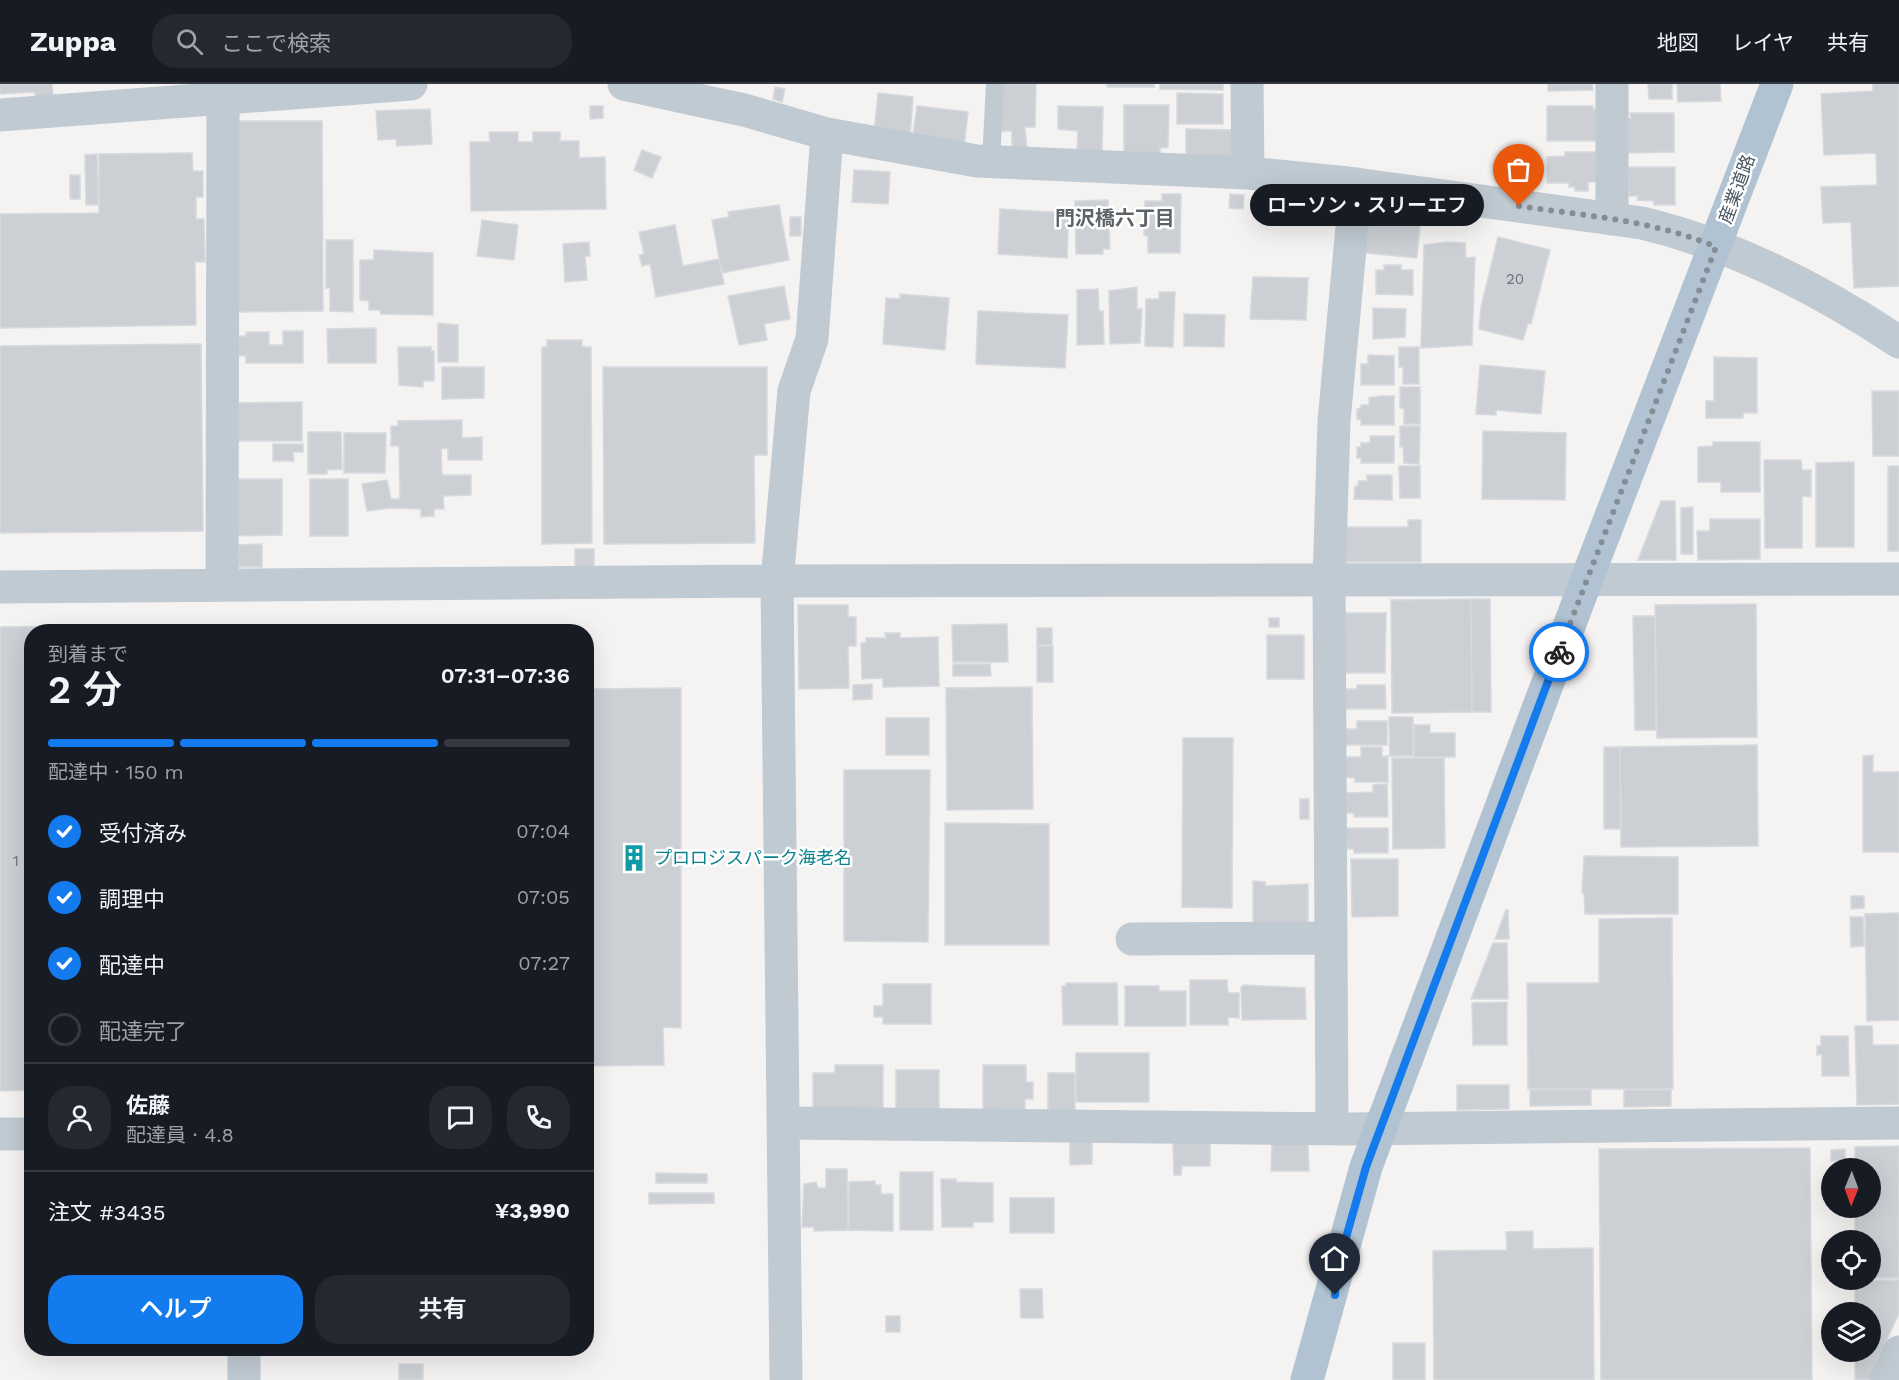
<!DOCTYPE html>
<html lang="ja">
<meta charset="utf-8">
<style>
:root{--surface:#171b24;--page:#242831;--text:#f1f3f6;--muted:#9ea1a6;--line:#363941;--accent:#137bee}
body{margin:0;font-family:"Work Sans","Noto Sans JP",sans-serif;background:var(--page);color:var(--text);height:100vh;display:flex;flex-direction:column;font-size:22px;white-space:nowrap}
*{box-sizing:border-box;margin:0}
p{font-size:20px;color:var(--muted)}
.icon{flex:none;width:33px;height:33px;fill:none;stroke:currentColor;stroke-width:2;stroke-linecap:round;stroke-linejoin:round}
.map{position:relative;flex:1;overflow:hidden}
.side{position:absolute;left:24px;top:540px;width:570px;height:732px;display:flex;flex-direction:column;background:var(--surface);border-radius:24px;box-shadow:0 6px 24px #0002}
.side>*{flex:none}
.needle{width:39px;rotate:181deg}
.buttons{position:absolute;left:1821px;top:1074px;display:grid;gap:12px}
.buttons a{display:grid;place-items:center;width:60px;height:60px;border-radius:50%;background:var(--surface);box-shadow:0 6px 24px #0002;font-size:30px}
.pin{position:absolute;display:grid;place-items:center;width:51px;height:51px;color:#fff;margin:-62px -26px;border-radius:50% 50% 50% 0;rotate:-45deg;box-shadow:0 0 6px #0007}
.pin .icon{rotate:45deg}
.courier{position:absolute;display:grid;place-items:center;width:60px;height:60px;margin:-30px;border:4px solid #137bee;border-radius:50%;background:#fff;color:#222;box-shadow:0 2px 8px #0007}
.bubble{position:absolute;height:42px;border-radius:21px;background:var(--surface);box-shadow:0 6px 24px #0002;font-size:20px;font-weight:600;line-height:42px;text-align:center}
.head em{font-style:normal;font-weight:600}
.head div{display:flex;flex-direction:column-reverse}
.head{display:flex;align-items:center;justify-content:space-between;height:102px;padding:0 24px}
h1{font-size:39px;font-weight:600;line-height:45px}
.bar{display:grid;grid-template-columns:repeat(4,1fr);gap:9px 6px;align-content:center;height:72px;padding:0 24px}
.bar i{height:8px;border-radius:4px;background:var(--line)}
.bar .active{background:var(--accent)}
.bar p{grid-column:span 4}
.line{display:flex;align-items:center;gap:15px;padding:0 24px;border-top:2px solid var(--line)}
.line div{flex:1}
.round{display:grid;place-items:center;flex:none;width:63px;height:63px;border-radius:24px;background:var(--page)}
ol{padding:0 24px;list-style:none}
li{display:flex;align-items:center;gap:18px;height:66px}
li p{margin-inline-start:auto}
li .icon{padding:6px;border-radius:50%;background:var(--accent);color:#fff;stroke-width:4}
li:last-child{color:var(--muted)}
li i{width:33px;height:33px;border:3px solid var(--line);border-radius:50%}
.primary-button{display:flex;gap:12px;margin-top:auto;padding:12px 24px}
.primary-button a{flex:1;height:69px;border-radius:24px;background:var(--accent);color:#fff;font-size:24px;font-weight:600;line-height:69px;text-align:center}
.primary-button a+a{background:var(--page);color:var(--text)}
header{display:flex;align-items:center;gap:36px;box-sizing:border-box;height:84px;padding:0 30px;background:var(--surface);border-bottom:2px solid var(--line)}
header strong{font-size:28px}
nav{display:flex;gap:33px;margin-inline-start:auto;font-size:21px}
.search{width:420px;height:54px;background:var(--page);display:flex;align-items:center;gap:15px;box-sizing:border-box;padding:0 21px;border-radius:24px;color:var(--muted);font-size:22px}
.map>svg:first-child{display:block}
.building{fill:#ccd0d5;stroke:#d6d9de;stroke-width:1.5}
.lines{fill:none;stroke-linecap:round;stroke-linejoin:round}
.service{stroke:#c0cad2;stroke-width:18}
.minor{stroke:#c0cad2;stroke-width:33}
.primary{stroke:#b1c3d2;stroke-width:33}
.done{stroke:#858d94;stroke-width:6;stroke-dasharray:0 10.8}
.route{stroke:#137bee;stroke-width:8}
.labels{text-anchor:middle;stroke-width:5;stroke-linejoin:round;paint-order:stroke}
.number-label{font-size:15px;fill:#6a757e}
.street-label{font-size:18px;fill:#495761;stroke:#fff}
.culture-label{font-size:18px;fill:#0d838f;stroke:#fff;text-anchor:start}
.neighbourhood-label{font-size:20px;font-weight:bold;fill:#5e6368;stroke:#fff}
</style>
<header>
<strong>Zuppa</strong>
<div class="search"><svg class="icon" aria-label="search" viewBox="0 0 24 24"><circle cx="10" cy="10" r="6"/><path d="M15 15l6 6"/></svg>ここで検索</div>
<nav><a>地図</a><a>レイヤ</a><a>共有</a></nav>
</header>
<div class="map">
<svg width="1899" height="1296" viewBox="0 0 1899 1296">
<rect width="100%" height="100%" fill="#f5f2f2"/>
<path class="building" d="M0 0H52L53 12 35 13V8L0 10Z
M998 0H1036L1035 43H1025L1027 67H1012V47H995Z
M1107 0H1154V3H1107Z
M1160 0H1223V6L1160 5Z
M1548 0H1592L1593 6 1548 7Z
M1648 0H1672V15H1649Z
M1677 0H1720L1721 17 1678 18Z
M1873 0H1899V202L1854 204 1851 138 1823 139 1821 103 1877 101 1876 69 1824 71 1821 10 1873 7Z
M775 3 785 5 782 18 773 15Z
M878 9 913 13 910 53 874 49Z
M1177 9 1223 10V40H1177Z
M1124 21H1169L1168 63 1160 64V72L1124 71Z
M590 22H603V34L590 35Z
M917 22 968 28 964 64 912 58Z
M1058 22 1103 23 1102 67H1077L1078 47 1058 45Z
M1547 22H1593V25H1597V57H1547Z
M430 25 432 60 397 62 396 55 378 56 376 27Z
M1630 29H1674V68L1627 69V34H1631Z
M237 37H322L323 227 238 228Z
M1186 45 1235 46 1234 70 1230 74H1186Z
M489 48H518V58H533V48H560V57H579V74L605 73 606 125 471 127 470 58H490Z
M642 66 661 73 652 94 634 86Z
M1565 68H1597V98H1588V107H1575V103H1569V99H1547V73L1565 72Z
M192 69 193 87H203V113H196V135H204L205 178H195L196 241 0 244V130L99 129V70Z
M97 70 98 121H86L85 71Z
M1627 83H1675V121H1654V117L1637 116 1638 112H1629Z
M854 86 890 88 888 120 852 118Z
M70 91H80V115H70Z
M1162 110H1181L1180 169H1148V152L1144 151 1145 117H1162Z
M1230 110 1244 111 1243 125 1229 124Z
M1108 116 1110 165H1103V170H1076L1075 117Z
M779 121 789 176 722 189 712 136 729 133 728 128Z
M1000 125 1069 129 1067 174 998 170Z
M1369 132 1406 135V140L1420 141 1417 174 1366 169Z
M790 133H801V152H790Z
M482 136 518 141 514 176 477 172Z
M675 141 683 182 719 175 724 200 656 213 650 180 642 182 639 171 644 170 639 148Z
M1498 153 1550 166 1531 240 1528 239 1523 256 1479 245 1481 223Z
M326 156H353V228L330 227V204H326Z
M589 158 590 172H585L587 196 565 198 563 160Z
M1447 158 1465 159 1466 174 1475 173 1472 261 1421 264 1424 161Z
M374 166 433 169V231L381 230 380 226H369V217L360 216V176H374Z
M1384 181H1401V186H1413V211L1376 210V186H1384Z
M1253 193 1308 194 1306 236 1250 235Z
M784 202 790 235 764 240 767 256 739 261 728 212Z
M1137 203V225H1142L1140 259 1110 260 1109 207Z
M1098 205 1099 227H1103L1104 260 1077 261V206Z
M1159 208H1175L1173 263 1145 262 1146 215H1159Z
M900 210 949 214 945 266 883 260 886 214 900 215Z
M1373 224 1406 225 1405 253 1373 255Z
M978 227 1068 231 1065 284 976 280Z
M1184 230 1225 231 1224 263 1184 262Z
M438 239 458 241V278H438Z
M376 244V279H328L327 245Z
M283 247H303V279H246V272L234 271V252H246V248H269V261H283Z
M547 256H582V263H591L592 459 542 460V263H547Z
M201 260 203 447 0 449V262Z
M398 263H431V267H434V297H423V303L399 301Z
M1399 263H1419V300H1403V283H1399Z
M1368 271 1394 272V301H1361V280H1368Z
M1714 273 1757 274V329H1743V334H1706V317H1714Z
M1480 281 1545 287 1541 330 1496 326V331L1476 330Z
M442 283H484V314L442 315Z
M603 283H767V371H754L755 459 604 460Z
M1400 303H1420V340H1404V324H1400Z
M1872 307H1899V372H1873Z
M1380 312H1394V341H1361V335L1357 336V325L1361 324V321H1369V314Z
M302 318V357H238V319Z
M462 336V354L482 353V376H448V364L441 365 442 391H471V411L443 412 444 425H434V432L421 433V425L391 424 367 427 362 400 387 396 391 415H400L399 362H391V342H398V337Z
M1400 342H1420L1419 380 1404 379 1403 363H1400Z
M1483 347 1566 349 1565 416 1482 415Z
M308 348H341L342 385 327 386V390H308Z
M344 349H386L385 389H344Z
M1370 352H1394V379H1361V374H1357V363H1361V359H1370Z
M1713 358H1760V408H1721V398H1698V363L1713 362Z
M273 360H303V368H293L294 377H273Z
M1764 376H1801L1802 386H1811V413L1802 412V464H1765Z
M1854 378V463H1816V379Z
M1399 382H1420V414H1400Z
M1888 382H1899V467H1888Z
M1367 391H1392V416L1354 415 1355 402H1358V397H1367Z
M231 395H282V451L231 452Z
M310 395H348V452H310Z
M1661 417H1675L1676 476H1638Z
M1693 423V470H1681V424Z
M1710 435H1760V475L1698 476 1697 447H1710Z
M1408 436H1421V478H1341L1345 443H1408Z
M262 460V483H238V461Z
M575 465H594V484H575Z
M1471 515 1472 628 1392 629 1391 516Z
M1471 515H1490L1491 628H1472Z
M1756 520 1757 653 1657 654 1655 521Z
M798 521H848V533H856V562H848L849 604 799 605Z
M1341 529H1386L1385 589H1341Z
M1633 532H1655L1656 646H1635Z
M1269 534H1279V543H1269Z
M1007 540 1008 578H953L952 541Z
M221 541V548H32V1006L0 1007V543Z
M1037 544H1052V561H1037Z
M885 549H900V554L938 553 939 602 883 603V594L862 595 861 559H866V554H886Z
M1267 551H1304V595H1267Z
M1037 562H1053V598H1037Z
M953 580H990L991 592H953Z
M872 600V615L853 616V601Z
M1357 601H1385L1386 625H1340V605H1357Z
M1032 603 1033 725 947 726 946 604Z
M681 604V944L663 943 664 981 586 982V605Z
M1389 633H1413V672H1390Z
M886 634H929V671H886Z
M1357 637H1387V661H1340V645H1357Z
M1414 641H1430V649H1455V673H1414Z
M1183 654H1233L1232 824 1182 823Z
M1757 661 1758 762 1621 763 1620 663Z
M1361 663H1382V673L1388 672V698H1355V694L1345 693V673H1361Z
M1604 663H1620L1621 745H1604Z
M1873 671V688H1899V768H1863V672Z
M1392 674H1444L1445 764 1393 765Z
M844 686H930L928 858 844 857Z
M1387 700 1388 733H1354V729H1346V709L1373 708V701Z
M1300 715H1309V735H1300Z
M945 739 1049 740V861H945Z
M1346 744H1388V769H1354V765H1347Z
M1584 772 1678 773V830H1585L1584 809H1582Z
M1351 775H1398V832L1352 833Z
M1253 797 1265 798V802L1308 800V844H1253Z
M1851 812H1864V824L1851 825Z
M1506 826H1508L1509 855H1495Z
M1899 829V936L1867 937 1865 830Z
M1850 833H1863L1864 862 1851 863Z
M1672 834 1673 1005H1528L1527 899H1599V835Z
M1493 859H1507L1508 915H1471Z
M1190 896H1227L1228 909H1239V934L1228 933V941H1190Z
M1066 899H1117L1118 941H1063L1062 902H1066Z
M883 900H931V940H883V933H874V922H883Z
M1244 901 1305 904 1306 935 1242 936 1241 903Z
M1125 902H1159V907H1186V942H1125Z
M1507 918V961H1473L1472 919Z
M1855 942H1872L1873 961H1899V1020L1857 1021Z
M1821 952H1848L1849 992H1822V970L1817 971V962H1821Z
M1076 969H1149V1018H1076Z
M835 981H883V1028H813V989H835Z
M983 981H1026V998H1033V1015H1025V1027L983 1026Z
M896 986H939V1024L896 1027Z
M1048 989H1075V1030H1048Z
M1457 1001H1509V1025L1457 1026Z
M1591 1005V1021L1530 1022V1006Z
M1624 1006H1671V1022L1624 1023Z
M1070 1057H1092V1080L1070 1081Z
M1173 1058H1210V1082H1182L1181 1091H1174Z
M1272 1058H1308L1309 1087H1271Z
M1899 1062V1194H1870V1156H1855V1124H1870V1084H1855V1063Z
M1810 1064 1812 1296H1601L1599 1065Z
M1845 1065V1076L1831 1077V1066Z
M826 1085H847L848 1146 814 1147V1143H802L804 1100 816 1098 818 1104H826Z
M900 1088H933V1146H900Z
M656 1089 707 1090V1099H656Z
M941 1095H956V1098L993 1099V1138H973V1143H942Z
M875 1097V1101H881V1110H893V1147L849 1146V1098Z
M649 1109H714V1119L649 1120Z
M1010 1114H1054V1149H1010Z
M1533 1147V1165L1593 1164 1594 1296H1434L1433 1167 1507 1166 1506 1148Z
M1855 1196H1899V1229L1876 1279 1873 1296 1855 1295V1268H1870V1228H1855Z
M1020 1205H1042L1043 1234H1021Z
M886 1232H900V1248H886Z
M1393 1259H1425V1296H1393Z
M399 1280H423V1296H399Z"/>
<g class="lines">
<path class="service" d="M991 78 995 0"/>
<path class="minor" d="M624 0 744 26 827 50 977 77 1248 89 1348 99 1642 139C1734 161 1821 206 1899 258
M1247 0 1248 89
M0 31 411 0
M1612 135V0
M222 501 223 14
M0 503 777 497 1899 495
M1132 855 1331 854
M783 1039 1352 1045 1899 1039
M1332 1044 1329 496 1334 337 1356 100
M0 1050H32
M244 1264V1296
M786 1296 777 497 794 307 812 255 827 50
M1886 1296 1899 1268"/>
<path class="primary" d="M1307 1296 1366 1083 1586 497 1777 0"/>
</g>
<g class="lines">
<path class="done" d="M1519 122C1586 132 1653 136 1716 163L1559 568"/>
<path class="route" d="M1335 1211 1336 1189 1366 1083 1559 568"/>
</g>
<defs>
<symbol id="building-bare" viewBox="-9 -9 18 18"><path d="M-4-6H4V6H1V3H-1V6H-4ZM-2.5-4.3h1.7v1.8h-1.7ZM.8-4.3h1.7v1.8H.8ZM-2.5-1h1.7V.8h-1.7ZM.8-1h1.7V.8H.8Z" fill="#0f9aa8" stroke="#fff" stroke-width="2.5" paint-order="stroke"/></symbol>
</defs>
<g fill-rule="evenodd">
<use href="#building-bare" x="615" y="755" width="38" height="38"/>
</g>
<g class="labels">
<g class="number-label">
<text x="1515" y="200">20</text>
<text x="16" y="782">1</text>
</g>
<g class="street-label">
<text transform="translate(1737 105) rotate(-70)" y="6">産業道路</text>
</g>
<g class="culture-label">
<text x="654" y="780">プロロジスパーク海老名</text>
</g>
<g class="neighbourhood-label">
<text x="1115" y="141">門沢橋六丁目</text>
</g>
</g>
</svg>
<div class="buttons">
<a><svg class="needle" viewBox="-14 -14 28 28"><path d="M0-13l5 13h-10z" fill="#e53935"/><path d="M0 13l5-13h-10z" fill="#9ea1a6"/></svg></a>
<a><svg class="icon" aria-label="locate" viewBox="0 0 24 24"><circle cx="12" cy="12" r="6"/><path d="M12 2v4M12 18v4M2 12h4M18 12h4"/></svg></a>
<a><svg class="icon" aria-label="layers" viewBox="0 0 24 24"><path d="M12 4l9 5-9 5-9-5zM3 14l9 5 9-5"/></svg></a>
</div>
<div class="pin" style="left:1519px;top:122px;background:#ea580c"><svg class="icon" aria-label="bag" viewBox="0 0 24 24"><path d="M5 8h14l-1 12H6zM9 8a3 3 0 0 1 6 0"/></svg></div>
<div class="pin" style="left:1335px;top:1211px;background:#1f2937"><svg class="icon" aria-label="home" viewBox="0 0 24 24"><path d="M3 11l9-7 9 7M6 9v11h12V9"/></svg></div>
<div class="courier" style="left:1559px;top:568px"><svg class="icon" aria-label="bike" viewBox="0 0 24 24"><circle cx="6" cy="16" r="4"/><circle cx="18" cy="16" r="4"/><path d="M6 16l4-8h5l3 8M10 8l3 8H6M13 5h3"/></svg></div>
<div class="bubble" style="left:1250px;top:100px;width:234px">ローソン・スリーエフ</div>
<section class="side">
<div class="head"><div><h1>2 分</h1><p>到着まで</p></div><em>07:31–07:36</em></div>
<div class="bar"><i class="active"></i><i class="active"></i><i class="active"></i><i></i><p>配達中 · 150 m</p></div>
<ol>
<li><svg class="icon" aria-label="check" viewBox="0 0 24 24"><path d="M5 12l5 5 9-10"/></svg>受付済み<p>07:04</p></li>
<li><svg class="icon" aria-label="check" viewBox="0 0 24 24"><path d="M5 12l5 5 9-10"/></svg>調理中<p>07:05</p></li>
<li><svg class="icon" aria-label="check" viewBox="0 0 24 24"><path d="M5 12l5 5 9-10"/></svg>配達中<p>07:27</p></li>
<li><i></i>配達完了</li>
</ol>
<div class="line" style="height:108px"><a class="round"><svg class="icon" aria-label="person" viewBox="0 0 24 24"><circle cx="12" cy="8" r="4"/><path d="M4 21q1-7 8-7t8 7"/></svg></a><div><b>佐藤</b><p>配達員 · 4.8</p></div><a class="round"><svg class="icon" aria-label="chat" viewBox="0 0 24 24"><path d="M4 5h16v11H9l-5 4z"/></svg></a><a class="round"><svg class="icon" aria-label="phone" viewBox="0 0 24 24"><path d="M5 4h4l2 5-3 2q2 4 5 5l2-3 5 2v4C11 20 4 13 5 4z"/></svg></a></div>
<div class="line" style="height:78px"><div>注文 #3435</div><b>¥3,990</b></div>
<div class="primary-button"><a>ヘルプ</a><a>共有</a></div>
</section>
</div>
